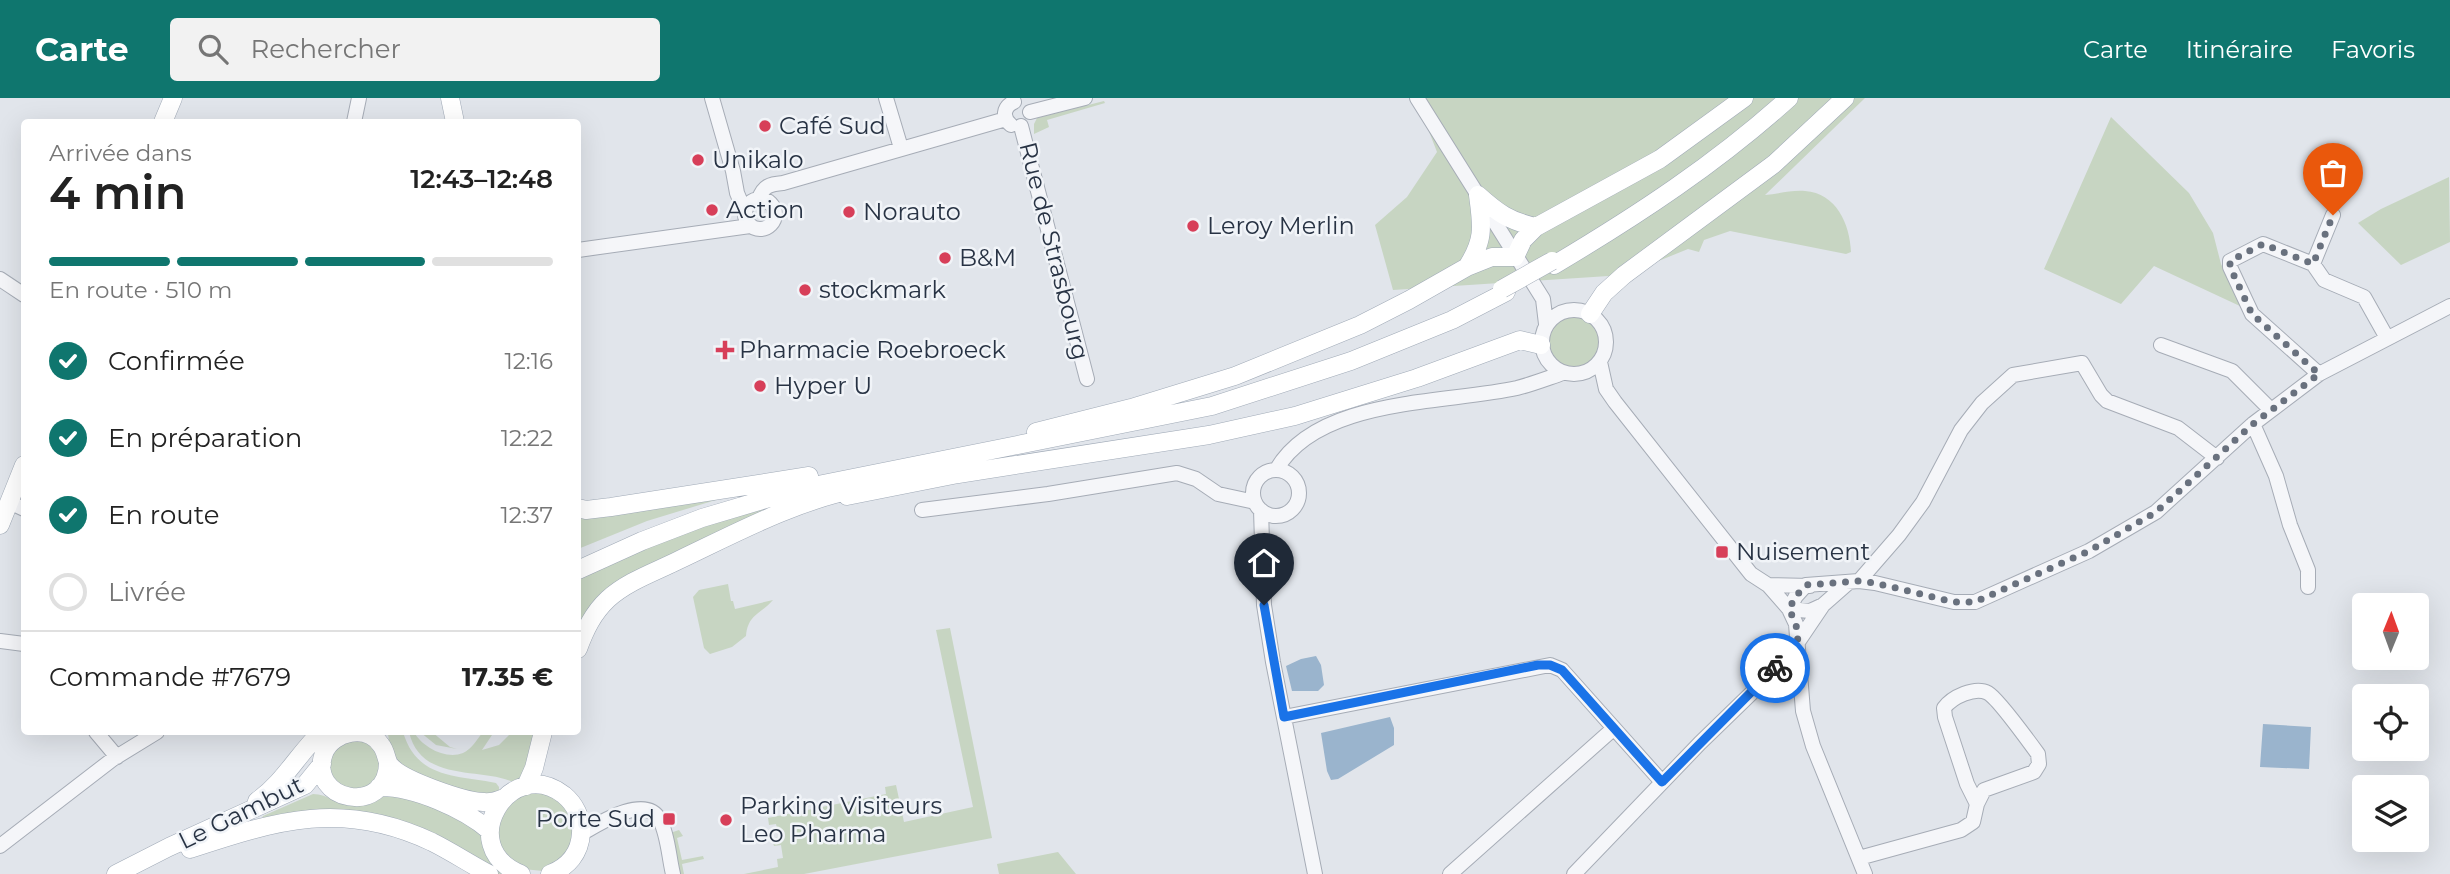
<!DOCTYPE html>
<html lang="fr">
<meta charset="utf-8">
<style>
:root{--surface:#fff;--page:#f2f2f2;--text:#222;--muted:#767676;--line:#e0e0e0;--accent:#0f766e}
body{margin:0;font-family:Montserrat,sans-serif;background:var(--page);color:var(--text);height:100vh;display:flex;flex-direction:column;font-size:26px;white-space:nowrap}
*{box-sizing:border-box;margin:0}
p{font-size:23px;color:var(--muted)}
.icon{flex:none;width:38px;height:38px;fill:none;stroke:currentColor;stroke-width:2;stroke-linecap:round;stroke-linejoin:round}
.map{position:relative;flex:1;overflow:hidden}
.panel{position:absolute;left:21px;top:21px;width:560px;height:616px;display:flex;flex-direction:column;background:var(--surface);border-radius:7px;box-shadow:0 7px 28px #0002}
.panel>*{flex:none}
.needle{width:46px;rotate:1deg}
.controls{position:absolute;left:2352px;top:495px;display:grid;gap:14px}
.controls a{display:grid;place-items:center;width:77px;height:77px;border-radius:7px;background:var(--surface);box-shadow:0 7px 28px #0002;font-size:35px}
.pin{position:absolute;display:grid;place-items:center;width:60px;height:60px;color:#fff;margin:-72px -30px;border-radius:50% 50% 50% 0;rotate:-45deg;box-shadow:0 0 7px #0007}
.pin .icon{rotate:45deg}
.courier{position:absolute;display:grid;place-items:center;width:70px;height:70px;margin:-35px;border:5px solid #1a73e8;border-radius:50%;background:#fff;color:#222;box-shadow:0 2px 9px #0007}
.headline em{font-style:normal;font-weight:600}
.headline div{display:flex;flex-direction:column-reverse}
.headline{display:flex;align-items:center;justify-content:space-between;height:119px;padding:0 28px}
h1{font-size:46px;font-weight:600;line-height:52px}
.bar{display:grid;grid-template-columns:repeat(4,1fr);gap:10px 7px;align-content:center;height:84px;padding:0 28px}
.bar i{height:9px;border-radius:5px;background:var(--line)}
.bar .selected{background:var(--accent)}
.bar p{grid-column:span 4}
.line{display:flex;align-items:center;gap:18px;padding:0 28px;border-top:2px solid var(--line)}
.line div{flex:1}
ol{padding:0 28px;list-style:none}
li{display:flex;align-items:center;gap:21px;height:77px}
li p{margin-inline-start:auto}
li .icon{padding:7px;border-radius:50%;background:var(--accent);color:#fff;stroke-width:4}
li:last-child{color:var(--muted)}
li i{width:38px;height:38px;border:4px solid var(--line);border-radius:50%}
header{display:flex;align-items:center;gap:42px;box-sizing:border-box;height:98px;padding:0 35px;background:var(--accent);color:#fff}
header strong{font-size:33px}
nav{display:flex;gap:38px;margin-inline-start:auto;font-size:24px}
.search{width:490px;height:63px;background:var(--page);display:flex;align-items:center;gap:18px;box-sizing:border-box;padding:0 24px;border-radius:7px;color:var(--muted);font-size:26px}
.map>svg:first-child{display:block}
.green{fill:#c7d5c2}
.water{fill:#9ab4cd}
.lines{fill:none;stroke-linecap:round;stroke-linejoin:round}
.minor-casing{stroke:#a6acb6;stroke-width:16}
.major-casing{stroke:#a0aab7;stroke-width:19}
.minor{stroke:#f5f6f9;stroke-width:14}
.major{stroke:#fff;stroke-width:18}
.major-bridge-casing{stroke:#a0aab7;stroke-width:19;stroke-linecap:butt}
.major-bridge{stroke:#fff;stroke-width:18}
.done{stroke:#69717e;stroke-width:7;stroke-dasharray:0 12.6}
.route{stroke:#1a73e8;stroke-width:9}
.poi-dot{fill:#d73f59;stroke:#f1f4f8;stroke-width:2.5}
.labels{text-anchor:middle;stroke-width:5;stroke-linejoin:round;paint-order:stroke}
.poi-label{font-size:24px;fill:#283344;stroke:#f1f4f8;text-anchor:start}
.street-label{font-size:24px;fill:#283344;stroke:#f1f4f8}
</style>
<header>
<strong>Carte</strong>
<div class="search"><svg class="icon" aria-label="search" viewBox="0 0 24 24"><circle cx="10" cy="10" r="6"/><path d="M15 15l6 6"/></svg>Rechercher</div>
<nav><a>Carte</a><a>Itinéraire</a><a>Favoris</a></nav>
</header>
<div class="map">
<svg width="2450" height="776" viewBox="0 0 2450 776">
<rect width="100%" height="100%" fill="#e1e5eb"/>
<path class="green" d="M1416 0H1865L1765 97C1778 96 1791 92 1805 93 1836 95 1850 126 1851 154L1846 156 1730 133 1704 142 1699 154 1688 151 1624 177 1393 192 1375 127 1407 99 1437 54Z
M1104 3 1105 5 1047 22 1049 29 1034 36V26L1037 20Z
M2111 19 2189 95 2213 135 2221 166 2242 209 2154 168 2121 206 2044 171Z
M2449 79 2450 144 2401 167 2358 125 2381 111Z
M1546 243a28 28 0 1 1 56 0a28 28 0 1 1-56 0Z
M842 392 644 475 578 541V479L720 419Z
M742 394 647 423 578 451V413Z
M728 486 731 503H733L735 511 773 502C760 517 748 516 746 538L732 549 710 556 704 550 693 499 699 492Z
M950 530 992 740 804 776H744L778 769 777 761 783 760 781 747 774 748 772 741 779 739 776 726 769 727 768 720 886 696 885 689 896 687 904 724 973 709 936 532Z
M388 634H403C417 681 456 677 496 685L499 689V692C484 704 411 678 398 664 392 657 388 642 388 634Z
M409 634H414C422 649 446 662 463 655 472 651 477 641 483 634H494L482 652 499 647 512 634H538L528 675 513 684C480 669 421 685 409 634Z
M420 634H432L450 649 457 651 436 647Z
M349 642C373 644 378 650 380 674L366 691H344L330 675 332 654Z
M528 693 554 697 575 722 570 754 543 773 523 771 499 750 496 744 501 711Z
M313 696C328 696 338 707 354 708 368 708 377 698 389 696 405 695 468 720 479 733 488 743 493 759 499 771L505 776H495L426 737 262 721 263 718Z
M679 732 683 738 677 740 682 762 703 758 704 761 682 766 684 776H678L670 735Z
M1058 754 1076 776H999L997 766Z"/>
<path class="water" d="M1316 558 1321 567 1324 587 1318 593H1292L1286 568 1301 561Z
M1390 619 1394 630V647L1338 681 1331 682 1327 673 1321 635Z
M2263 626 2311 629 2309 671 2260 669Z"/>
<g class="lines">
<defs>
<path id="minor" d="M712 0 733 73 737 95 745 114
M886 0 901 50
M1417 0 1543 201 1546 226
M1030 14 1085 0
M354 24 359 0
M1011 27C1002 20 1003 9 1014 4
M1021 28 1087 281
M745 116a15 15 0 1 1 30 0a15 15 0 1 1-30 0Z
M759 101C763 88 770 86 783 85L1006 21
M578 152 750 128
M2313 166 2333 117
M0 181 24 197
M1542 244a32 32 0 1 1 64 0a32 32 0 1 1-64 0Z
M2161 247 2232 273 2271 312
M1600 264 1606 291 1615 304 1751 476 1768 487 1789 511 1796 526 1803 613 1813 648 1865 776
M2319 276 2252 216 2230 169V163L2263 146 2313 166 2324 182 2364 199 2387 240
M2253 326 2276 378 2290 427 2308 472V489
M1276 372C1318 299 1445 306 1517 290 1533 286 1548 280 1563 275
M1253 395a23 23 0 1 1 46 0a23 23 0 1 1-46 0Z
M9 404 24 411
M922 412 1048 396 1177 375 1196 381 1218 396 1255 404
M1261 412 1264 507 1273 564 1315 776
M1859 483 1899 437 1923 404 1961 332 1982 305 2013 277 2082 265 2101 297 2107 303 2178 330 2217 360
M1768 487 1810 488
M1823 507 1810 513 1789 511 1796 498 1806 487 1859 483 1875 485 1954 504H1975L2089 453 2156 414 2253 326 2319 276 2450 208
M0 543 24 546
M1284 619 1550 567 1562 572 1662 684
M96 634 117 659
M581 736C598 726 645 695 660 722 668 737 669 760 673 776
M0 748 113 661 157 634
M1859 760 1961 732 1973 724 1977 706 1984 692 2034 674 2039 666 2038 656C2030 645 1997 600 1988 595 1975 588 1952 599 1944 610L1945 619 1967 686 1977 706
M1450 776 1613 631
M1574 776 1700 645 1765 582 1798 544 1823 507 1848 485"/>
<path id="major" d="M450 0 455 24
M163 24 173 0
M1478 97C1498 115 1509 123 1536 129
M1554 167C1638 117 1717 65 1789 0
M1467 169C1485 141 1482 128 1478 97
M1590 216 1604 195 1624 177 1774 66 1845 0
M1036 334 1131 310 1235 278 1360 227 1409 202 1467 169 1492 159H1515L1523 142 1536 129 1660 61 1744 0
M847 398 958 376 1209 337 1295 318 1417 280 1520 242 1541 247
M578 410 586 412 611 409 809 378
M0 427 24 367
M578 472 642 443 702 420 803 390 1212 308 1351 263 1452 222 1506 194
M578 551C585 532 593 515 608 501 628 483 655 474 679 462 736 435 795 403 857 391
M388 664C388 720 306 703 324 655 333 633 367 626 381 647 386 653 386 661 389 666 400 682 464 703 483 704 490 705 497 703 504 700
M526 688 534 670 543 634
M379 689C413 688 465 711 490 733
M257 703C284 684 298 656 321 634
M190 751C278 722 343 702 432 744 452 754 470 766 489 776
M116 776 169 749 305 687 322 666
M521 776C453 749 510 655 564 697 575 706 582 720 581 735 580 755 568 769 550 776"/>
</defs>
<use href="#minor" class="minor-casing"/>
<use href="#major" class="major-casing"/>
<use href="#minor" class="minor"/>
<use href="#major" class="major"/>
<defs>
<path id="major-bridge" d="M1502 191 1552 163"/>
</defs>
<use href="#major-bridge" class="major-bridge-casing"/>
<use href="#major-bridge" class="major-bridge"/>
</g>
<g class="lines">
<path class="done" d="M1775 570 1798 544 1796 526 1789 511 1796 498 1806 487 1859 483 1875 485 1954 504H1975L2089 453 2156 414 2253 326 2319 276 2252 216 2230 169V163L2263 146 2313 166 2333 117"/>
<path class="route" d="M1264 507 1284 619 1538 567H1550L1562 572 1662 684 1775 570"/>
</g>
<g class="poi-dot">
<circle cx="765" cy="28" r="7"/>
<circle cx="698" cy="62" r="7"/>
<circle cx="712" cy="112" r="7"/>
<circle cx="849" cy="114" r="7"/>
<circle cx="1193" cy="128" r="7"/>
<circle cx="945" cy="160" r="7"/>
<circle cx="805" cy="192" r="7"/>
<path d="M721.5 241.5h7v7h7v7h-7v7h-7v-7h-7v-7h7z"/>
<circle cx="760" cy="288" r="7"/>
<rect x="1715" y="447" width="14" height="14" rx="3.5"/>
<rect x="662" y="714" width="14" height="14" rx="3.5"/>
<circle cx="726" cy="722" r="7"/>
</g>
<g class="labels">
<g class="poi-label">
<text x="779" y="36">Café Sud</text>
<text x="712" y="70">Unikalo</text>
<text x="726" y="120">Action</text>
<text x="863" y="122">Norauto</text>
<text x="1207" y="136">Leroy Merlin</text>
<text x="959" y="168">B&amp;M</text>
<text x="819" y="200">stockmark</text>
<text x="739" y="260">Pharmacie Roebroeck</text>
<text x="774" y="296">Hyper U</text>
<text x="1736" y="462">Nuisement</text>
<text x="740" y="716">Parking Visiteurs<tspan x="740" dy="28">Leo Pharma</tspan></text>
<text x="655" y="729" text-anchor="end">Porte Sud</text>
</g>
<g class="street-label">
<text transform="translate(1054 153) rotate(76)" y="8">Rue de Strasbourg</text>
<text transform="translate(241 715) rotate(-26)" y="8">Le Gambut</text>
</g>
</g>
</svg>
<div class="controls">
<a><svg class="needle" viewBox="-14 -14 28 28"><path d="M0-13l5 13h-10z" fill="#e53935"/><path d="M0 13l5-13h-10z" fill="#767676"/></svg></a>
<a><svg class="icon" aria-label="locate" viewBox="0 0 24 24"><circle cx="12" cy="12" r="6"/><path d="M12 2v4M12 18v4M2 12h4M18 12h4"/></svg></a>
<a><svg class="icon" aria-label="layers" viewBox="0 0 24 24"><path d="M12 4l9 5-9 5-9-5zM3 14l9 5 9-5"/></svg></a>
</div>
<div class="pin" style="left:2333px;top:117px;background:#ea580c"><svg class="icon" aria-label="bag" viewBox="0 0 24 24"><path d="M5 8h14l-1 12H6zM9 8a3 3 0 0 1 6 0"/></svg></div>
<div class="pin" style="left:1264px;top:507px;background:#1f2937"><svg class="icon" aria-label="home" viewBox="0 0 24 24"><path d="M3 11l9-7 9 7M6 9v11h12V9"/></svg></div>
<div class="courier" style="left:1775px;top:570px"><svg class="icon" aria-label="bike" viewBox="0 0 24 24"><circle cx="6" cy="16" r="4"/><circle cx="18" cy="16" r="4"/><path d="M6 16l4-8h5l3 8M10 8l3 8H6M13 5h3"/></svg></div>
<section class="panel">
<div class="headline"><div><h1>4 min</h1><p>Arrivée dans</p></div><em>12:43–12:48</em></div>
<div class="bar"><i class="selected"></i><i class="selected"></i><i class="selected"></i><i></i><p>En route · 510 m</p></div>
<ol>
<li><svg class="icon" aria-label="check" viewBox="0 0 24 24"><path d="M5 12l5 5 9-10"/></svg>Confirmée<p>12:16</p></li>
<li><svg class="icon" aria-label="check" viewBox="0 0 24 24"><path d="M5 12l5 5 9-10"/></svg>En préparation<p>12:22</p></li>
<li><svg class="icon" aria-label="check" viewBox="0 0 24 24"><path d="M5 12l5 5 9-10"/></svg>En route<p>12:37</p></li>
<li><i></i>Livrée</li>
</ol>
<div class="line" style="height:91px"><div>Commande #7679</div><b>17.35 €</b></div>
</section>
</div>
